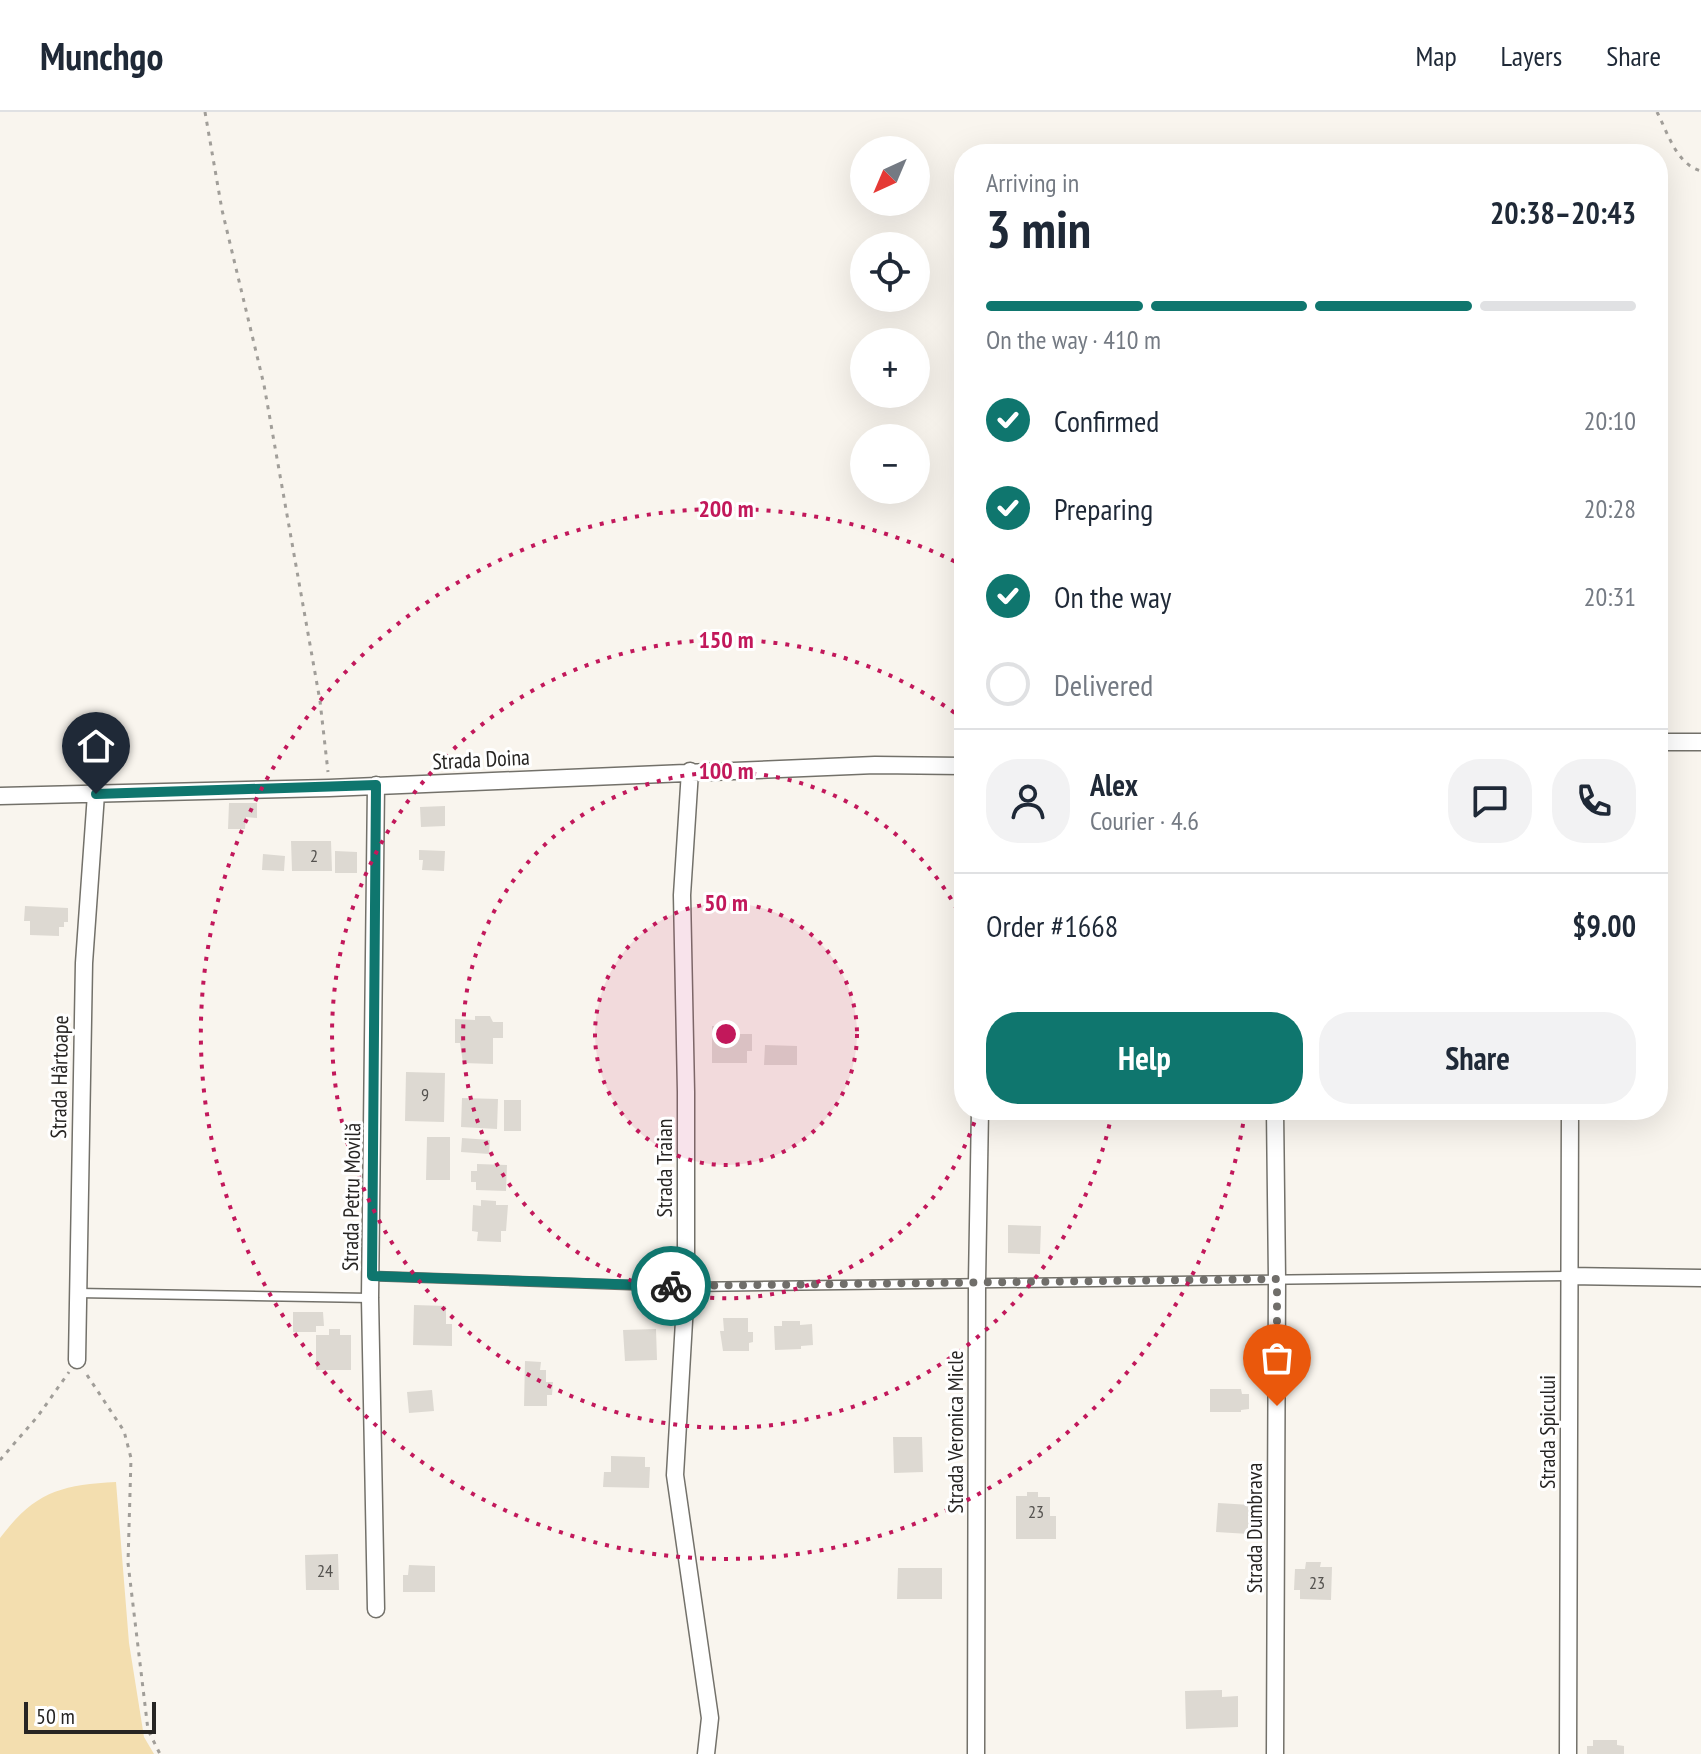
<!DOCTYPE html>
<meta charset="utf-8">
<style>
:root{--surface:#fff;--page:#f2f2f3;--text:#1f2937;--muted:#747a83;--line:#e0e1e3;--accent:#0f766e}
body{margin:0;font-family:"PT Sans Narrow",sans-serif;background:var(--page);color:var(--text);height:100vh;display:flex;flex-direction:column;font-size:30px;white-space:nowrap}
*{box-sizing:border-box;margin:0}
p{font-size:26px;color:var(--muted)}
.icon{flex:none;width:44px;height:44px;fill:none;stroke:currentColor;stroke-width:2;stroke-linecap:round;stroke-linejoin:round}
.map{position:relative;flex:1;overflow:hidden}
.panel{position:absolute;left:954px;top:32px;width:714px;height:976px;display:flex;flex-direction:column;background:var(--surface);border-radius:32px;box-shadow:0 8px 32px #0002}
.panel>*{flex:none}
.needle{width:52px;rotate:224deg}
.controls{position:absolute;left:850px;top:24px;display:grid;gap:16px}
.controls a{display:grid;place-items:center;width:80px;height:80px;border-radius:50%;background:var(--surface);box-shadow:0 8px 32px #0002;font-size:40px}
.scale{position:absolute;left:24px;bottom:20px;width:132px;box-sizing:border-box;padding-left:8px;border:4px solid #272523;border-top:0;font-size:22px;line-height:28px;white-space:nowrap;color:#272523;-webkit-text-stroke:6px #fff;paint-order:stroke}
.pin{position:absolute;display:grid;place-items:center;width:68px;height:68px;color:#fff;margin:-82px -34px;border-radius:50% 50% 50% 0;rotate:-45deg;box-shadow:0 0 8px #0007}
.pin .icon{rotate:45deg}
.courier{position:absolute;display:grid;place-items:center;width:80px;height:80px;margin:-40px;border:6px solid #0f766e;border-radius:50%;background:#fff;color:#222;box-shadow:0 2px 10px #0007}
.head em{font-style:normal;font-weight:700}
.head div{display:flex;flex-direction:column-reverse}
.head{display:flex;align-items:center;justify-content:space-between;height:136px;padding:0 32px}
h1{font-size:52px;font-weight:700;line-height:60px}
.bar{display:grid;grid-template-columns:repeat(4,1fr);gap:12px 8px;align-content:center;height:96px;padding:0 32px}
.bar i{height:10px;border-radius:6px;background:var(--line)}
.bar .active{background:var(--accent)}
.bar p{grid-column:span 4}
.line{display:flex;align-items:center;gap:20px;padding:0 32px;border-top:2px solid var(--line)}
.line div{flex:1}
.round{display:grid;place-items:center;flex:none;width:84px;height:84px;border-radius:32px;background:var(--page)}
ol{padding:0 32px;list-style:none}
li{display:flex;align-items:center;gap:24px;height:88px}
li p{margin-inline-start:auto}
li .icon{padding:8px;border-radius:50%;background:var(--accent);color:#fff;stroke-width:4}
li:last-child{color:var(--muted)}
li i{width:44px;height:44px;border:4px solid var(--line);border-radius:50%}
.cta{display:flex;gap:16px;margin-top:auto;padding:16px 32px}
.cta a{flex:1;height:92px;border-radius:32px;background:var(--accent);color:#fff;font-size:32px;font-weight:700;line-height:92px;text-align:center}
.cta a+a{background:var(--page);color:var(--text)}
header{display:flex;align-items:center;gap:48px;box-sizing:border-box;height:112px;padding:0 40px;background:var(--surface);border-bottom:2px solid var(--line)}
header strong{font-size:38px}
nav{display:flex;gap:44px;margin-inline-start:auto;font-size:28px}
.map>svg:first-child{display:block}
.green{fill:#f3deaf}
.building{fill:#ddd9d2}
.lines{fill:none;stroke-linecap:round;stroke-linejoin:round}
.lane-casing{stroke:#73716a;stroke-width:11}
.street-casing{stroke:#73716a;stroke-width:19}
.path{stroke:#a19e99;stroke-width:3;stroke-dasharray:4 6;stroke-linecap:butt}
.lane{stroke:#fff;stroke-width:8}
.street{stroke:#fff;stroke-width:16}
.done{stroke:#706e6a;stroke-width:8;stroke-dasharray:0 14.4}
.route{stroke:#0f766e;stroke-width:10}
.ring{fill:none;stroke:#c2185b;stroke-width:4;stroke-dasharray:4 8}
.labels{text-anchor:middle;stroke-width:6;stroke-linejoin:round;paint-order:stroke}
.number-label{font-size:18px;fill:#54524f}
.street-label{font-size:22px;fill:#272523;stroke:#fff}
.centre{fill:#c2185b;stroke:#fff;stroke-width:4}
.ring-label{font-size:24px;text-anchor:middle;font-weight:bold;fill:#c2185b;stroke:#fff;stroke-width:6;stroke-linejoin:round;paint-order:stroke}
</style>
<header>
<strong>Munchgo</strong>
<nav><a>Map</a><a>Layers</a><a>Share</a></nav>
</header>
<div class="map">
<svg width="1701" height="1642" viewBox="0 0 1701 1642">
<rect width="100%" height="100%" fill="#f9f5ee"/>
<path class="green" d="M116 1370 129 1531 144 1625 154 1642H0V1426C35 1380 60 1373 116 1370Z"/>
<path class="building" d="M229 691H257V706L246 705 245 717H228Z
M445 694V714L421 715 420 695Z
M291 729H331L332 759H292Z
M419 738 445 739 444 759 422 758 423 748H419Z
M335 739 357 740V761H335Z
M263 742 285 744 284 759 262 758Z
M25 794 68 796V810H64V815H59V824L30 823V809H24Z
M475 904H490L493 910H503V926H493V952L463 951 460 931H455V907L475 908Z
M712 914H730V922H752V939H747V951H712Z
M765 933 797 934V953H764Z
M406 960 445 961 444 1010 405 1009Z
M462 986 498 987 497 1017 461 1015Z
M504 988H521V1019H504Z
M427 1025H450V1068H426Z
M462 1026 490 1028 489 1042 461 1040Z
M477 1052 507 1053 506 1079 476 1078V1070H471V1059H477Z
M481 1088 496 1089V1093H508L506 1119H501V1130L477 1129 478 1120 472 1119 473 1093 481 1094Z
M1008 1113 1041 1114 1040 1142 1008 1141Z
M414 1193 446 1194V1212H452V1234L413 1233Z
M293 1200H323L324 1214H316V1220H293Z
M723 1206H748V1220H753V1230L749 1231V1239H723L720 1219H724Z
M782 1209H800V1213L812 1212 813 1233 801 1234V1237L775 1238 774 1214H782Z
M329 1217H340V1223H351V1258H316V1223H329Z
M656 1217 657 1248 625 1249 623 1218Z
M525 1249 541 1250 540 1258H546V1270H553L552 1283H547V1294H524Z
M1210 1277H1241L1242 1282H1249V1297L1241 1298V1300H1210Z
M432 1278 434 1299 409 1301 407 1280Z
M893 1325H922L923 1360 894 1361Z
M611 1344 645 1345V1355H650L649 1376 603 1375 604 1360H611Z
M1027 1380H1038V1385H1050V1404H1056V1427H1016V1384H1027Z
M1218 1391 1251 1393 1249 1422 1216 1420Z
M338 1442 339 1478H306L305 1443Z
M1306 1450H1321L1320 1455H1332L1331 1488 1300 1487V1478H1294L1295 1457H1305Z
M409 1453 435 1454V1480H403V1463H408Z
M898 1456H942V1487H897Z
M1222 1578V1585L1238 1584V1615L1186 1617 1185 1579Z
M1593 1628H1617V1633L1624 1634V1642H1587V1634H1593Z"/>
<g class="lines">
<defs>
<path id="lane" d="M372 1164 686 1175 1568 1164
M77 1181 370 1186"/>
<path id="street" d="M1658 630H1701
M690 659 682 783 686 980V1175L675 1363 710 1606 706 1642
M0 684 329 676 875 653 964 654
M1275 998 1277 1167 1275 1642
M1568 1164 1701 1166
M77 1248 84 851 96 682
M376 1497 370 1186 376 673
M976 1642 977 1170 980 998
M1568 1642 1570 998"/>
</defs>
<use href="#lane" class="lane-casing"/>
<use href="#street" class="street-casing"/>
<path class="path" d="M205 0 222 98 264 273 320 589 328 660
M1657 0C1668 21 1676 52 1701 59
M87 1263 124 1319 131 1346 128 1451 148 1618 160 1642
M0 1348 38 1304 69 1260"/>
<use href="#lane" class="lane"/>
<use href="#street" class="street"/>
</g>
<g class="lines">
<path class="done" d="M671 1174 1277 1167V1294"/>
<path class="route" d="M96 682 376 673 372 1164 671 1174"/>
</g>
<circle cx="726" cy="922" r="131" fill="#c2185b" fill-opacity=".12"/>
<g class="ring">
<circle cx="726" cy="922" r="131"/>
<path d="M978 999A263 263 0 1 1 963 809"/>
<path d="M1112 1001A394 394 0 1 1 963 607"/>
<path d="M1245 1000A525 525 0 1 1 960 452"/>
</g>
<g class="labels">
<g class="number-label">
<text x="314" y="750">2</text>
<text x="425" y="989">9</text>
<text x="1036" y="1406">23</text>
<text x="325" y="1465">24</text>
<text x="1317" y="1477">23</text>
</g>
<g class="street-label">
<text transform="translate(481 647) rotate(-3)" y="8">Strada Doina</text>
<text transform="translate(59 965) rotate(-89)" y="8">Strada Hârtoape</text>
<text transform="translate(664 1056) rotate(-90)" y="8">Strada Traian</text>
<text transform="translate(351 1085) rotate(-89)" y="8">Strada Petru Movilă</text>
<text transform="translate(955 1320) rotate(-90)" y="8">Strada Veronica Micle</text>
<text transform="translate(1547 1320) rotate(-90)" y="8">Strada Spicului</text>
<text transform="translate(1254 1416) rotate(-90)" y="8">Strada Dumbrava</text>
</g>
</g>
<circle cx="726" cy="922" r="12" class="centre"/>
<g class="ring-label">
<text x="726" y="405">200 m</text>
<text x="726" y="536">150 m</text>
<text x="726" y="667">100 m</text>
<text x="726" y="799">50 m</text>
</g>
</svg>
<div class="controls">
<a><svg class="needle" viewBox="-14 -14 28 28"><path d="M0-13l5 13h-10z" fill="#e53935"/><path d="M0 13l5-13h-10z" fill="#747a83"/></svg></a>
<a><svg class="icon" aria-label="locate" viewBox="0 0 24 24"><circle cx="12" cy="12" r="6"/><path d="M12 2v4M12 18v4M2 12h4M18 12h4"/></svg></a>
<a>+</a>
<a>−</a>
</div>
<div class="scale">50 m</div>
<div class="pin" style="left:1277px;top:1294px;background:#ea580c"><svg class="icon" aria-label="bag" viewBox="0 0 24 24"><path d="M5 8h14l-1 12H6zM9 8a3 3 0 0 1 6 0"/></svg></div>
<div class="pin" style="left:96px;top:682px;background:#1f2937"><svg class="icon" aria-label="home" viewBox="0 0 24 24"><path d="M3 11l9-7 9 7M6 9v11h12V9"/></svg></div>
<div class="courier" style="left:671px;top:1174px"><svg class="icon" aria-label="bike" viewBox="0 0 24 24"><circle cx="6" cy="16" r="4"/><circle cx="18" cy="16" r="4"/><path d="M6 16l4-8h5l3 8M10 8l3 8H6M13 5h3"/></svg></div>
<section class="panel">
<div class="head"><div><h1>3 min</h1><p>Arriving in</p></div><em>20:38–20:43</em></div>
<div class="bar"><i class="active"></i><i class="active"></i><i class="active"></i><i></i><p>On the way · 410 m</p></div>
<ol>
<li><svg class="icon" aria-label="check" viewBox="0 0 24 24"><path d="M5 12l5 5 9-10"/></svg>Confirmed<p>20:10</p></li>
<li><svg class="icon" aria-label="check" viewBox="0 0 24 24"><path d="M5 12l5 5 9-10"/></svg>Preparing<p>20:28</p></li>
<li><svg class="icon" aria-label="check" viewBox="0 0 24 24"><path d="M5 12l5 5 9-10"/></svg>On the way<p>20:31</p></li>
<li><i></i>Delivered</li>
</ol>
<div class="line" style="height:144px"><a class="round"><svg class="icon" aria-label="person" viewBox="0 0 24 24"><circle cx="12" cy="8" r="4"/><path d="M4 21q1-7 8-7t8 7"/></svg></a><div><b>Alex</b><p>Courier · 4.6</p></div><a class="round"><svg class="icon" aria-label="chat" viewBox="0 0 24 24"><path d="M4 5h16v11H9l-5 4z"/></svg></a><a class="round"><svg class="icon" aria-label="phone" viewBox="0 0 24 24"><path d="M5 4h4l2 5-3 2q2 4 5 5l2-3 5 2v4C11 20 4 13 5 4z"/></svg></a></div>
<div class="line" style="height:104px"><div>Order #1668</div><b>$9.00</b></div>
<div class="cta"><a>Help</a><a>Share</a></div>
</section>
</div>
